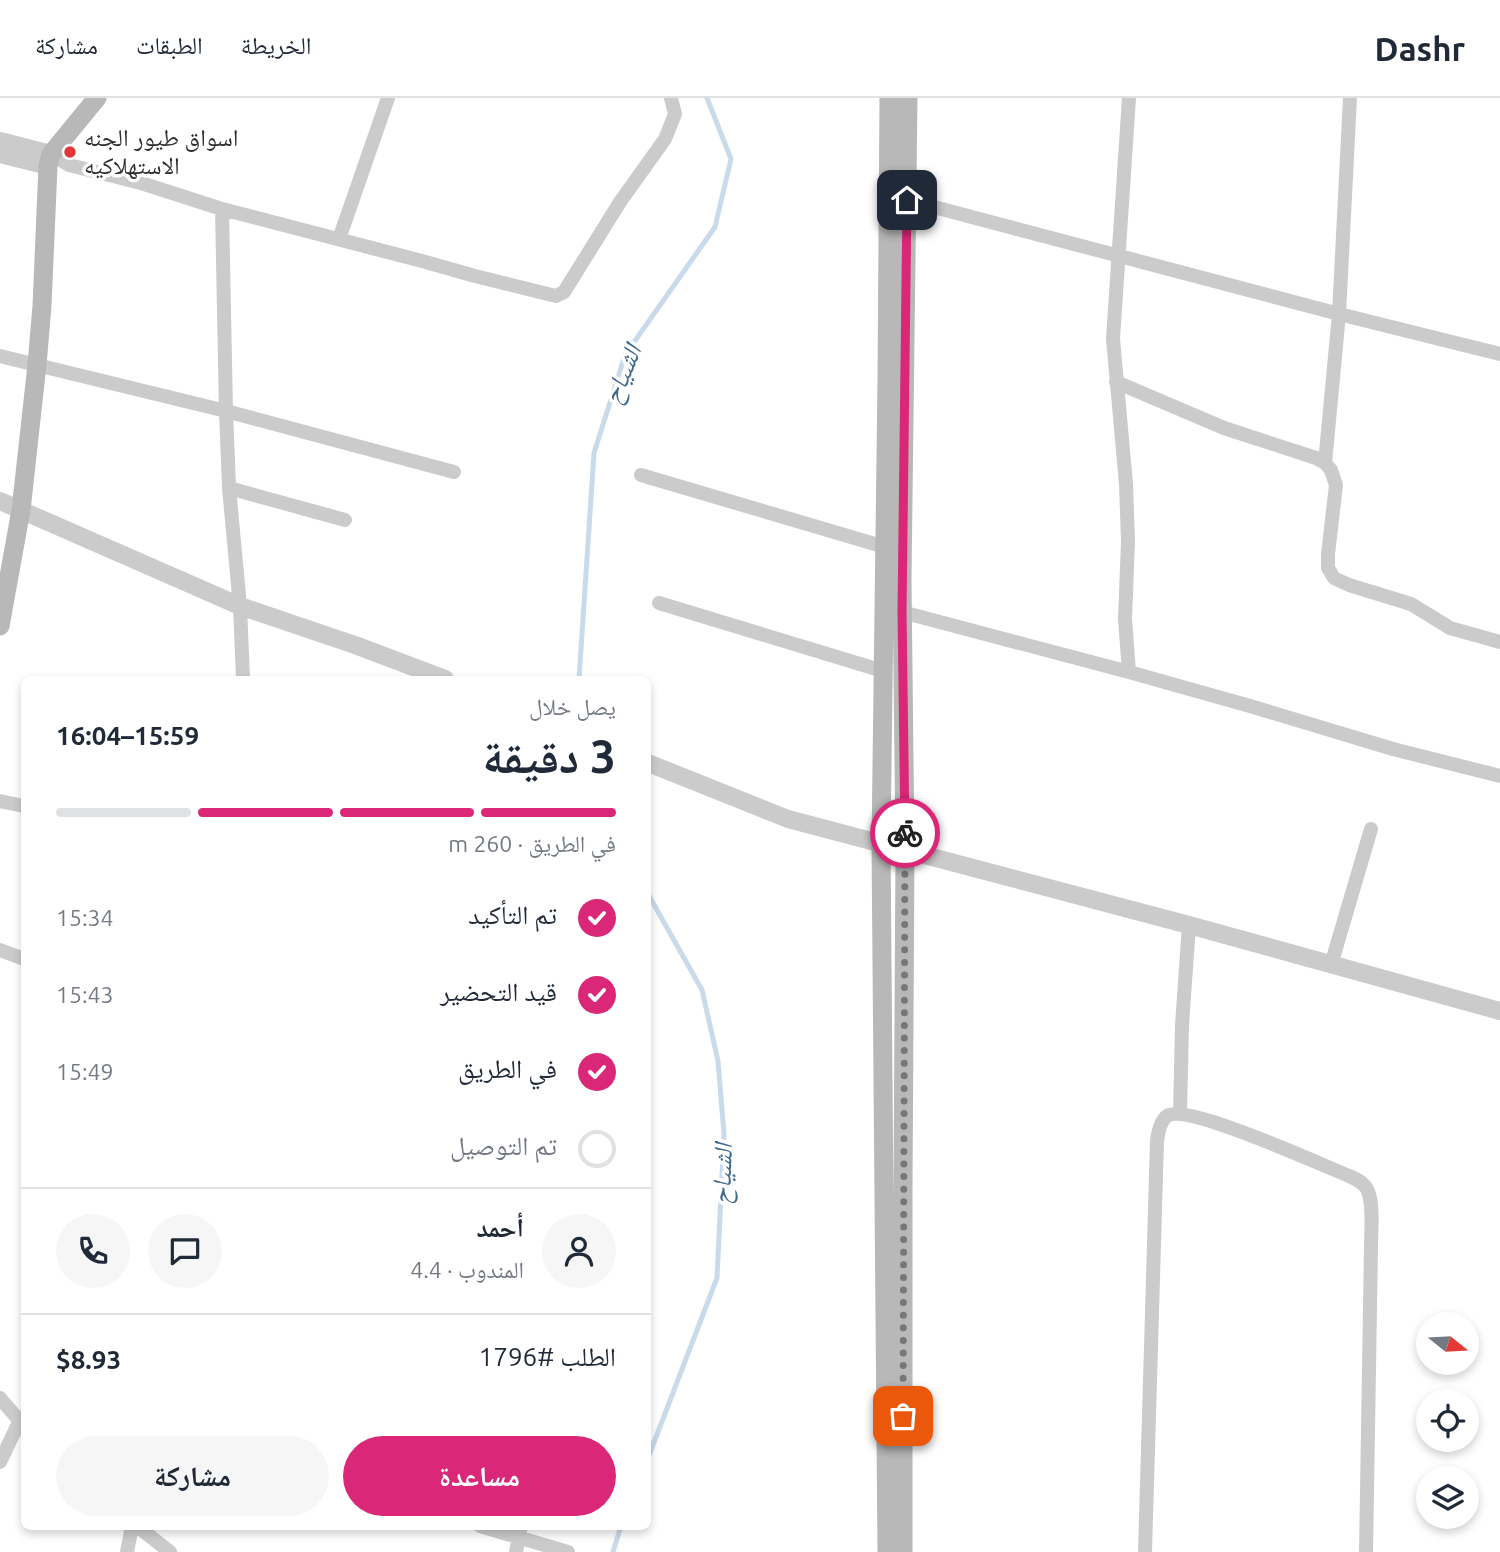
<!DOCTYPE html>
<html lang="ar">
<meta charset="utf-8">
<style>
:root{--surface:#fff;--page:#f6f6f7;--text:#1f2937;--muted:#747a83;--line:#e0e1e3;--accent:#db2777}
body{margin:0;font-family:Ubuntu,"Noto Naskh Arabic",sans-serif;background:var(--page);color:var(--text);direction:rtl;height:100vh;display:flex;flex-direction:column;font-size:26px;white-space:nowrap}
*{box-sizing:border-box;margin:0}
p{font-size:23px;color:var(--muted)}
.icon{flex:none;width:38px;height:38px;fill:none;stroke:currentColor;stroke-width:2;stroke-linecap:round;stroke-linejoin:round}
.map{position:relative;flex:1;overflow:hidden;direction:ltr}
.side{position:absolute;left:21px;top:578px;width:630px;height:854px;display:flex;flex-direction:column;background:var(--surface);border-radius:10px;box-shadow:0 4px 10px #0003;direction:rtl}
.side>*{flex:none}
.needle{width:46px;rotate:108deg}
.tools{position:absolute;left:1416px;top:1214px;display:grid;gap:14px}
.tools a{display:grid;place-items:center;width:63px;height:63px;border-radius:50%;background:var(--surface);box-shadow:0 4px 10px #0003;font-size:35px}
.pin{position:absolute;display:grid;place-items:center;width:60px;height:60px;color:#fff;margin:-30px;border-radius:14px;box-shadow:0 4px 10px #0006}
.courier{position:absolute;display:grid;place-items:center;width:70px;height:70px;margin:-35px;border:5px solid #db2777;border-radius:50%;background:#fff;color:#222;box-shadow:0 2px 9px #0007}
.overview em{font-style:normal;font-weight:700}
.overview div{display:flex;flex-direction:column-reverse}
.overview{display:flex;align-items:center;justify-content:space-between;height:119px;padding:0 35px}
h1{font-size:46px;font-weight:700;line-height:52px}
.bar{display:grid;grid-template-columns:repeat(4,1fr);gap:10px 7px;align-content:center;height:84px;padding:0 35px}
.bar i{height:9px;border-radius:5px;background:var(--line)}
.bar .active{background:var(--accent)}
.bar p{grid-column:span 4}
.line{display:flex;align-items:center;gap:18px;padding:0 35px;border-top:2px solid var(--line)}
.line div{flex:1}
.round{display:grid;place-items:center;flex:none;width:74px;height:74px;border-radius:37px;background:var(--page)}
ol{padding:0 35px;list-style:none}
li{display:flex;align-items:center;gap:21px;height:77px}
li p{margin-inline-start:auto}
li .icon{padding:7px;border-radius:50%;background:var(--accent);color:#fff;stroke-width:4}
li:last-child{color:var(--muted)}
li i{width:38px;height:38px;border:4px solid var(--line);border-radius:50%}
.cta{display:flex;gap:14px;margin-top:auto;padding:14px 35px}
.cta a{flex:1;height:80px;border-radius:42px;background:var(--accent);color:#fff;font-size:28px;font-weight:700;line-height:80px;text-align:center}
.cta a+a{background:var(--page);color:var(--text)}
header{display:flex;align-items:center;gap:42px;box-sizing:border-box;height:98px;padding:0 35px;background:var(--surface);border-bottom:2px solid var(--line)}
header strong{font-size:33px}
nav{display:flex;gap:38px;margin-inline-start:auto;font-size:24px}
.map>svg:first-child{display:block}
.lines{fill:none;stroke-linecap:round;stroke-linejoin:round}
.stream{stroke:#c9daeb;stroke-width:5}
.minor{stroke:#cbcbcb;stroke-width:14}
.tertiary{stroke:#cbcbcb;stroke-width:18}
.secondary{stroke:#b8b8b8;stroke-width:19}
.done{stroke:#777;stroke-width:7;stroke-dasharray:0 12.6}
.route{stroke:#db2777;stroke-width:9}
.poi-dot{fill:#e03935;stroke:#fff;stroke-width:2.5}
.labels{text-anchor:middle;stroke-width:7;stroke-linejoin:round;paint-order:stroke}
.poi-label{font-size:24px;fill:#2e2e2e;stroke:#fff;text-anchor:start}
.water-label{font-size:26px;font-style:italic;fill:#3e688e;stroke:#fff}
</style>
<header>
<strong>Dashr</strong>
<nav><a>الخريطة</a><a>الطبقات</a><a>مشاركة</a></nav>
</header>
<div class="map">
<svg width="1500" height="1454" viewBox="0 0 1500 1454">
<rect width="100%" height="100%" fill="#fff"/>
<g class="lines">
<path class="stream" d="M579 581 594 355 625 257 715 129 731 61 707 0
M648 796 702 892 718 963 724 1036 717 1180 648 1360
M613 1454 621 1428"/>
<path class="minor" d="M1129 0 1113 241 1126 386 1128 443 1125 521 1129 574 1250 608 1393 651 1500 678
M51 56 69 67 141 85 222 111 422 163 475 178 556 198 564 194 620 104 665 41 675 16 671 0
M900 100 1339 216 1500 256
M222 111 226 313 229 390 240 508 243 581
M339 141 388 0
M0 258 226 313 454 374
M1116 284 1224 330 1316 360 1325 365 1331 372 1336 387 1328 456V470L1334 480 1349 487 1411 506 1450 530 1500 544
M1325 365 1339 216 1350 0
M641 377 885 449
M229 390 345 422
M659 505 883 573
M902 514 1129 574
M0 703 24 708
M0 852 24 861
M1331 867 1371 731
M1180 1015 1182 927 1189 827
M0 1300 24 1328
M0 1364 20 1322
M137 1428 170 1454
M480 1428 568 1454
M127 1454 132 1428
M516 1454 521 1428
M1145 1454 1157 1043C1158 1035 1160 1023 1167 1018 1187 1005 1322 1067 1349 1078 1356 1081 1363 1084 1367 1091 1374 1104 1371 1133 1371 1149L1366 1454"/>
<path class="tertiary" d="M0 43 51 56
M0 56 48 68
M0 403 240 508 355 547 445 581
M648 665 788 721 1189 827 1500 913"/>
<path class="secondary" d="M0 528 21 412 37 267 42 208 48 68 51 56 97 0
M887 1454 881 745 887 282 889 0
M903 1454V1092L905 751 902 481 908 0"/>
</g>
<g class="lines">
<path class="done" d="M903 1318 905 735"/>
<path class="route" d="M905 735 902 514 907 102"/>
</g>
<circle class="poi-dot" cx="70" cy="54" r="7"/>
<g class="labels">
<g class="poi-label">
<text x="84" y="48">اسواق طيور الجنه<tspan x="84" dy="28">الاستهلاكيه</tspan></text>
</g>
<g class="water-label">
<text transform="translate(622 276) rotate(-68)" y="9">الشياح</text>
<text transform="translate(722 1076) rotate(-88)" y="9">الشياح</text>
</g>
</g>
</svg>
<div class="tools">
<a><svg class="needle" viewBox="-14 -14 28 28"><path d="M0-13l5 13h-10z" fill="#e53935"/><path d="M0 13l5-13h-10z" fill="#747a83"/></svg></a>
<a><svg class="icon" aria-label="locate" viewBox="0 0 24 24"><circle cx="12" cy="12" r="6"/><path d="M12 2v4M12 18v4M2 12h4M18 12h4"/></svg></a>
<a><svg class="icon" aria-label="layers" viewBox="0 0 24 24"><path d="M12 4l9 5-9 5-9-5zM3 14l9 5 9-5"/></svg></a>
</div>
<div class="pin" style="left:903px;top:1318px;background:#ea580c"><svg class="icon" aria-label="bag" viewBox="0 0 24 24"><path d="M5 8h14l-1 12H6zM9 8a3 3 0 0 1 6 0"/></svg></div>
<div class="pin" style="left:907px;top:102px;background:#1f2937"><svg class="icon" aria-label="home" viewBox="0 0 24 24"><path d="M3 11l9-7 9 7M6 9v11h12V9"/></svg></div>
<div class="courier" style="left:905px;top:735px"><svg class="icon" aria-label="bike" viewBox="0 0 24 24"><circle cx="6" cy="16" r="4"/><circle cx="18" cy="16" r="4"/><path d="M6 16l4-8h5l3 8M10 8l3 8H6M13 5h3"/></svg></div>
<section class="side">
<div class="overview"><div><h1>3 دقيقة</h1><p>يصل خلال</p></div><em>15:59–16:04</em></div>
<div class="bar"><i class="active"></i><i class="active"></i><i class="active"></i><i></i><p>في الطريق · 260 m</p></div>
<ol>
<li><svg class="icon" aria-label="check" viewBox="0 0 24 24"><path d="M5 12l5 5 9-10"/></svg>تم التأكيد<p>15:34</p></li>
<li><svg class="icon" aria-label="check" viewBox="0 0 24 24"><path d="M5 12l5 5 9-10"/></svg>قيد التحضير<p>15:43</p></li>
<li><svg class="icon" aria-label="check" viewBox="0 0 24 24"><path d="M5 12l5 5 9-10"/></svg>في الطريق<p>15:49</p></li>
<li><i></i>تم التوصيل</li>
</ol>
<div class="line" style="height:126px"><a class="round"><svg class="icon" aria-label="person" viewBox="0 0 24 24"><circle cx="12" cy="8" r="4"/><path d="M4 21q1-7 8-7t8 7"/></svg></a><div><b>أحمد</b><p>المندوب · 4.4</p></div><a class="round"><svg class="icon" aria-label="chat" viewBox="0 0 24 24"><path d="M4 5h16v11H9l-5 4z"/></svg></a><a class="round"><svg class="icon" aria-label="phone" viewBox="0 0 24 24"><path d="M5 4h4l2 5-3 2q2 4 5 5l2-3 5 2v4C11 20 4 13 5 4z"/></svg></a></div>
<div class="line" style="height:91px"><div>الطلب #1796</div><b>$8.93</b></div>
<div class="cta"><a>مساعدة</a><a>مشاركة</a></div>
</section>
</div>
